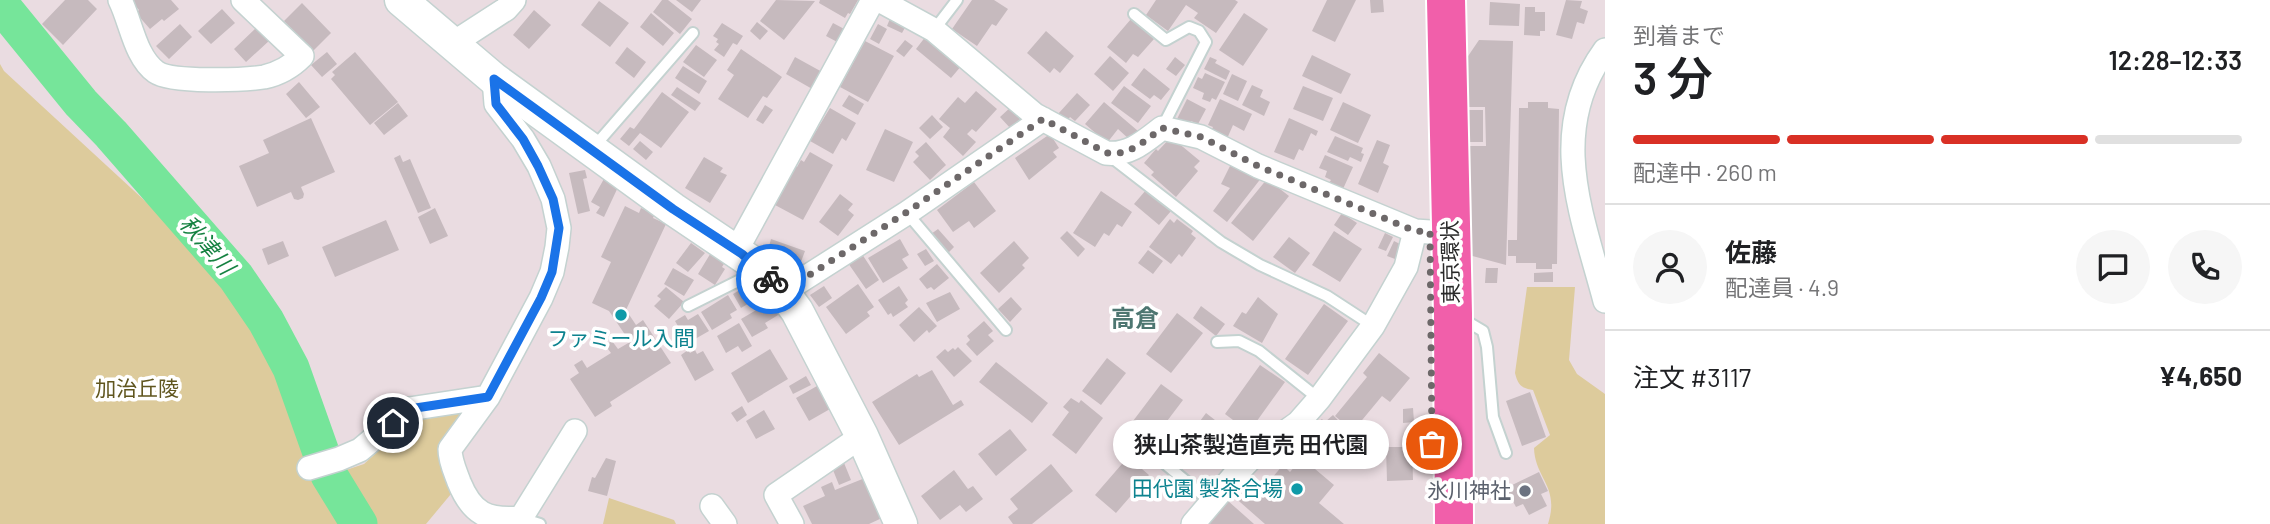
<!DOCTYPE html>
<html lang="ja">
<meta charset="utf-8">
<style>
:root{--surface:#fff;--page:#f6f6f6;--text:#202124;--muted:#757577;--line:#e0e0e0;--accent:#d93025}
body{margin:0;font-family:Barlow,"Noto Sans JP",sans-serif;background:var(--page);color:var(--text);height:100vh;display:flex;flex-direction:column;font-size:26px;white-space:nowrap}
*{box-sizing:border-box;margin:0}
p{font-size:23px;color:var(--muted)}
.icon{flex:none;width:38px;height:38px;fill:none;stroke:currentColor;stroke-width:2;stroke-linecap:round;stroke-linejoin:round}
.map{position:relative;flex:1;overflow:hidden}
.drawer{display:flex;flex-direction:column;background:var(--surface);width:665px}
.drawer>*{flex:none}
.pin{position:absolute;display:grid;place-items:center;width:60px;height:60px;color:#fff;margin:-30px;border:4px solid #fff;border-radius:50%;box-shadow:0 2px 7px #0007}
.courier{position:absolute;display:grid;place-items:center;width:70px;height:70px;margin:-35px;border:5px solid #1a73e8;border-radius:50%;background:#fff;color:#222;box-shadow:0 2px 9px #0007}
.bubble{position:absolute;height:49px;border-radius:24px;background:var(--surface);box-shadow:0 4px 10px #0003;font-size:23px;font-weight:600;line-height:49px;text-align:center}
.head em{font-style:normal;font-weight:600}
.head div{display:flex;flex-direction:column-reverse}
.head{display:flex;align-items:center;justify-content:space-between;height:119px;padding:0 28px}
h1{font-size:46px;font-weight:600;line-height:52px}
.bar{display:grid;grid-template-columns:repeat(4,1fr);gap:10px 7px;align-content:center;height:84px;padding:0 28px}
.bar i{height:9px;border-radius:5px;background:var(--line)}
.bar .active{background:var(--accent)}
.bar p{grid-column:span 4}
.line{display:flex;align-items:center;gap:18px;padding:0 28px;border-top:2px solid var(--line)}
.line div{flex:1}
.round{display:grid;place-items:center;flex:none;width:74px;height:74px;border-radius:37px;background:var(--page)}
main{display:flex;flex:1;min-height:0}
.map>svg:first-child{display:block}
.green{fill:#ddcb9c}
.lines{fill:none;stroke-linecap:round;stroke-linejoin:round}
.river{stroke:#76e59a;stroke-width:37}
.building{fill:#c6babe}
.lane-casing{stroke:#c4d2d0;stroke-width:14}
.street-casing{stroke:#c4d2d0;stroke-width:26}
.secondary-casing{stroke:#c4d2d0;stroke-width:35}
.highway-casing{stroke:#fff;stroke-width:42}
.lane{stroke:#fff;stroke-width:10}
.street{stroke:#fff;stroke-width:23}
.secondary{stroke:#fff;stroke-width:32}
.highway{stroke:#f15faa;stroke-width:38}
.done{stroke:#6d6869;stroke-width:7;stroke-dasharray:0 12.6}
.route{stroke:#1a73e8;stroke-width:9}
.culture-dot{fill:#0f9aa8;stroke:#fff;stroke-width:2.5}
.worship-dot{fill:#6b7280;stroke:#fff;stroke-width:2.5}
.labels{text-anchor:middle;stroke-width:7;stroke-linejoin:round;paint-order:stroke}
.street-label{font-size:21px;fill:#292929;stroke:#fff}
.culture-label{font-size:21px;fill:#0d838f;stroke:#fff}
.park-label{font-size:21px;fill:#60561f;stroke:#fff}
.worship-label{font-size:21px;fill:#5b616d;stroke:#fff;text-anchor:end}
.water-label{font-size:23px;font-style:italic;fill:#168242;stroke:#fff}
.quarter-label{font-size:24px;font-weight:bold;fill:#4d7671;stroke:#fff}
</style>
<main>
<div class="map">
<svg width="1605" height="524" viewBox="0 0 1605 524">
<rect width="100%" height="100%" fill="#eadce1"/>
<path class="green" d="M0 64 4 71 208 259 262 332 285 382 319 479 364 464 411 421 463 413 438 450 451 494 426 524H0Z
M1527 287H1575L1569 360 1577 374 1605 394V524H1548C1560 486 1535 479 1534 448L1550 435 1533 390C1521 388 1518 385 1515 373Z
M609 498 674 520 676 524H603Z"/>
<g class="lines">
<path class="river" d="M0 0 6 11 81 103 111 134 236 277 266 321 291 368 329 475 359 524"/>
</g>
<path class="building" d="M65 0H88L97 9 63 45 42 24Z
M133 0H171L179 9 164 21 162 19 150 29 136 13 139 10 131 1Z
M662 0H668L692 19 680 34 653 12Z
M676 0H701L692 12Z
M776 0 815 1 784 40 760 21Z
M820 0H858L850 14 848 13 845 18 819 3Z
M972 0H994L1008 9 996 26 992 24 977 46 952 29Z
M1156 0H1235L1238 2 1216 33 1194 18 1198 13 1186 5 1168 31 1146 15Z
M1327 0H1356L1335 42 1312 31Z
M1370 0H1383L1384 12 1371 13Z
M1566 0 1582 1 1580 8 1588 11 1584 24 1577 22 1572 39 1556 35Z
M599 1 629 23 610 47 581 25Z
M1490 2 1520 4 1519 26 1489 25Z
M302 3 331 33 313 51 284 21Z
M1525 7H1535V12H1545V31H1540V36L1524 35Z
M222 9 235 23 211 44 198 31Z
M534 10 551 25 529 49 513 35Z
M651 13 674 33 663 46 640 27Z
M1244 13 1268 29 1243 66 1219 50Z
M891 16 907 24 902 33 887 26Z
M1131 19 1154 39 1138 57 1133 54 1126 63 1107 47Z
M757 22 768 31 760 40 750 31Z
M722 23 743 36 737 45 733 43 724 57 714 50 719 44 716 42 718 39 713 36Z
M833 23 848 31 841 44 826 36Z
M180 24 192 37 169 59 156 46Z
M878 24 887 29 879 44 870 39Z
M257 27 270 40 246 62 234 49Z
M1046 31 1074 56 1060 73 1054 68 1050 73 1027 53Z
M926 36 962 65 951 78 916 49Z
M905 40 913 46 904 57 896 51Z
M1479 40 1513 41 1506 265 1465 254 1463 146H1486L1485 107H1463L1462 65Z
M865 41 894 56 868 102 840 87Z
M696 45 717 60 704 77 683 62Z
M627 47 646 62 634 78 615 63Z
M741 49 782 77 767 98 763 96 748 118 718 99 734 75 727 70Z
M327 52 337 64 322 77 311 65Z
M355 52 398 102 370 125 331 79 335 75 332 72Z
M1312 55 1351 74 1341 94 1302 76Z
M1110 56 1129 73 1113 91 1094 74Z
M795 57 824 73 814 90 786 74Z
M1175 57 1185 65 1176 76 1166 69Z
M1210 57 1217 60 1215 63 1230 71 1226 80 1204 69Z
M683 66 707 81 699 94 675 78Z
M1144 68 1170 89 1161 100 1154 95 1150 99 1131 85Z
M1205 73 1225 82 1216 100 1212 98 1210 102 1202 99 1204 93 1193 88 1198 77 1202 79Z
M1232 74 1247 81 1238 101 1223 94Z
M299 82 320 107 306 118 286 94Z
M1252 85 1263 90 1260 97 1270 102 1264 116 1242 105Z
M1124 86 1151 106 1138 123 1111 103Z
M1303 86 1333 98 1323 121 1293 109Z
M677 87 701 103 695 111 671 95Z
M976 91 997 109 976 132 972 129 967 134 976 142 963 156 943 137 950 128 939 119 958 97 965 103Z
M662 92 689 112 661 148 640 133 629 146 620 139 630 127 634 129Z
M1077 93 1090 105 1075 121 1070 117 1067 121 1058 114Z
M849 95 864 104 858 115 842 106Z
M1187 99 1206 109 1198 124 1191 121 1189 125 1177 119Z
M1220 99 1252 114 1244 131 1233 125 1226 141 1210 133 1213 127 1208 125Z
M1104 102 1138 131 1130 140 1118 129 1107 143 1085 124Z
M1343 102 1371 115 1358 143 1330 130Z
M1528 102H1548V108L1559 109 1557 264H1552V269H1536V263H1516V256H1508V240H1517L1519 108H1528Z
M398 103 408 116 384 135 374 123Z
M765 105 773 110 763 124 756 120Z
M1013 105 1025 117 1011 129 1000 117Z
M830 108 856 123 846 141 842 138 833 154 810 141Z
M1463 110H1483V142H1463Z
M932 115 943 127 930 139 919 128Z
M311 118 335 172 301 187 304 194 303 198 298 200 294 199 291 192 257 207 239 166 269 153 263 140Z
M1289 118 1318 131 1316 136 1311 133 1303 151 1299 149 1294 160 1274 152Z
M885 129 913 142 894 182 866 170Z
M1050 134 1059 148 1053 152 1057 157 1029 180 1015 158Z
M1335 136 1363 148 1361 153 1364 154 1361 162 1350 157 1348 161 1327 152Z
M1171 137 1200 161 1194 167 1198 171 1176 197 1151 175 1154 172 1144 163 1156 149 1158 151Z
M1377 140 1390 145 1383 163 1389 166 1378 193 1358 184Z
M640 141 653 152 646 160 633 149Z
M926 142 946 165 930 180 913 162 919 156 915 152Z
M810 152 833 165 803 220 775 205 779 199 776 197 784 181 787 182 793 165 797 167 801 160 804 162Z
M400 155 403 162 410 159 431 208 418 213 394 158Z
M1325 155 1353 167 1343 189 1329 183 1331 180 1325 177 1327 171 1319 168Z
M704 157 723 168 720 172 727 175 710 203 685 188Z
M1231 164 1262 177 1227 222 1213 211 1230 188 1221 184Z
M585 170 587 178 583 179 590 211 578 214 569 173Z
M605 177 619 185 604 217 596 213 600 207 591 202Z
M1267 179 1289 196 1253 241 1231 223Z
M974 182 996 211 974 228 969 221 953 232 937 210Z
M1146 190 1171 211 1159 225 1134 204Z
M1101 191 1132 212 1122 227 1117 224 1109 236 1104 233 1095 247 1073 233Z
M840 194 853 204 848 210 854 215 838 236 819 222Z
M625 206 639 213 641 208 655 214 653 218 666 224 626 310 636 325 643 320 671 363 610 402 612 406 595 417 570 379 579 373 574 365 582 360 587 368 611 353 605 345 612 341 618 349 630 342 609 311 592 303 611 262 601 257Z
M435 208 448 236 430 244 418 217Z
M1342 213 1357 223 1348 235 1334 225Z
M1170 219 1174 223 1177 219 1193 231 1191 234 1196 238 1182 257 1179 254 1171 264 1149 247Z
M386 220 399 250 335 277 322 247Z
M938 229 954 247 948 253 931 234Z
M1067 231 1085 249 1078 257 1060 238Z
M1334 231 1362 249 1340 282 1312 265Z
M1385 233 1393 237 1386 251 1378 248Z
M1289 237 1310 253 1295 273 1273 257Z
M771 239 805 251 798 270 788 266 790 261 779 257 780 254 768 250Z
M900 239 909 255 902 259 908 268 883 283 868 258Z
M283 241 289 256 268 265 262 249Z
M1014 241 1029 258 1022 265 1025 268 999 293 980 273Z
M1394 241 1402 245 1395 259 1387 256Z
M691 243 705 253 688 272 676 263Z
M926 249 934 261 925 266 917 254Z
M1148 250 1163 261 1153 274 1138 263Z
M712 251 727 259 722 267 725 269 715 285 698 274Z
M862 254 879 280 866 289 848 263Z
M937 264 949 278 934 290 931 287 927 289 919 279Z
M673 268 694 280 684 296 664 284Z
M1486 268H1498L1497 283H1485Z
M1553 272V282H1534V273Z
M758 279 766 293 741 308 733 294Z
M858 284 874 307 867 312 870 316 846 334 826 307Z
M824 286 832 298 819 307 810 295Z
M899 286 908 300 905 303 908 307 893 317 891 313 888 315 878 300Z
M666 287 684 302 669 319 654 306 661 299 657 296Z
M950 292 960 309 937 322 926 303Z
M728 295 737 310 730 314 732 318 712 330 701 312Z
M1011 297 1022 309 1010 322 998 309Z
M1258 297 1278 314 1262 343 1233 326 1242 312 1246 314Z
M775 299 783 312 765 323 768 328 752 337 741 319Z
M1324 304 1348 321 1308 375 1285 359Z
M1201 306 1225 324 1216 336 1193 318Z
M919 307 937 326 929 333 927 330 914 342 899 325Z
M1177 313 1203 333 1171 373 1146 354Z
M698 314 709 331 688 343 675 321 685 315 688 320Z
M984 321 993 331 988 335 994 341 977 356 966 344 970 340 967 336Z
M739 323 752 346 742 352 738 346 726 353 717 336Z
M958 347 972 361 954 377 936 357 945 349 948 352 953 348 955 350Z
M770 349 788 379 748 403 731 373Z
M688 350 690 353 695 350 697 354 703 351 714 370 695 381 681 355Z
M1379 353 1410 378 1390 402 1382 396 1353 431 1335 416 1367 377 1363 373Z
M1107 358 1126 373 1101 405 1082 391Z
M996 362 1048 403 1032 423 979 382Z
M1260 365 1285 382 1249 432 1225 414Z
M932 370 953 405 961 400 964 405 899 445 872 402 917 374 919 377Z
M806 376 811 385 793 394 789 386Z
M1161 384 1183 400 1155 437 1133 421Z
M817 386 830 409 809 421 796 398Z
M1530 392 1546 437 1522 446 1506 401Z
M1071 398 1079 403 1081 400 1103 418 1076 454 1052 435 1069 412 1063 407Z
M742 406 747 415 737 422 731 413Z
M1413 408 1414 422 1403 423V409Z
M764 410 775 429 756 439 746 421Z
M1206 413 1243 442 1226 465 1189 436Z
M1333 415 1356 439 1348 446 1325 422Z
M1322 419 1346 449 1330 463 1305 432Z
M1010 429 1027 450 996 476 978 454Z
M1386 447H1412L1413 480 1387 481Z
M1128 457 1149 475 1116 513 1095 495Z
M606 458 616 461 607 496 588 491 592 477 595 478Z
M842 458 851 480 839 485 833 470 825 473Z
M1302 458 1334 485 1319 503 1344 524H1265L1232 495 1245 481 1259 493 1283 465 1290 472Z
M1051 464 1073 491 1032 524H1013L1008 517 1018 509 1010 499Z
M954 470 968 489 973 486 983 499 966 512 960 505 940 520 921 496Z
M1539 472 1548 491 1541 494 1547 506 1529 515 1523 504 1516 507 1506 488Z
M865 478 882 518 869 524H812L803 506 825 496 821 487 832 482 835 490Z
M1503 482 1507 498 1496 501 1493 484Z
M1227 500 1254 524H1206Z"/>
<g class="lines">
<defs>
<path id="lane" d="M1134 14 1166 40 1189 27 1199 31 1206 42 1162 128
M934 30 957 0
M593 148 693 33
M1111 157 1221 242 1260 265 1327 296 1373 326
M907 213 1006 330
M688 306 756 272
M1461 318 1483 331 1487 347 1493 417 1506 453
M1217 342 1239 341 1259 351 1319 399
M1128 433 1211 502
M521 518 540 524"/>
<path id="street" d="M120 0C131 22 135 57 156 72 172 83 244 80 264 77 278 74 292 66 302 56L243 0
M879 0 934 30 1035 115 1106 153C1129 156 1145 141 1162 128L1201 137 1258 166 1415 231 1430 232
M452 44 506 9 514 0
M1605 50C1546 131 1582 214 1605 301
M494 79 496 104 523 139 539 166 553 199 559 228 557 247 552 272 541 298 488 397 450 449C450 461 455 471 459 482 472 514 487 521 521 518L575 431
M736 251 873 0
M783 292 907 213 1043 119
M309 468 339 459 360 450 409 409 488 397
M712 506 725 524
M792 524 776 495 862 436
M1193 524 1233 477 1257 452 1298 423 1319 399 1373 326 1406 267 1415 231"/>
<path id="secondary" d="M401 0 494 79 673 209 762 269 783 292 797 311 862 436 901 524"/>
<path id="highway" d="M1446 0 1453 314 1454 524"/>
</defs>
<use href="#lane" class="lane-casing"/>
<use href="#street" class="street-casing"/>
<use href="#secondary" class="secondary-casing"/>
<use href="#highway" class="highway-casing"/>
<use href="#lane" class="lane"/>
<use href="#street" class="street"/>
<use href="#secondary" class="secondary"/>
<use href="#highway" class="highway"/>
</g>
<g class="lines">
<path class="done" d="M771 279 783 292 907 212 1043 119 1107 153C1129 156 1145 141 1162 128L1201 137 1258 166 1415 231 1430 232 1432 444"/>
<path class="route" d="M393 423 409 409 488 397 541 298 552 272 559 228 553 199 538 166 523 139 496 104 494 79 673 209 742 254 771 279"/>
</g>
<g class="culture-dot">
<circle cx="621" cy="315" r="7"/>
<circle cx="1297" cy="489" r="7"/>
</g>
<circle class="worship-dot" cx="1525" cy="491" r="7"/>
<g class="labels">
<g class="street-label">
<text transform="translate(1451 262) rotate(-91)" y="7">東京環状</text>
</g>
<g class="culture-label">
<text x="621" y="346">ファミール入間</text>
<text x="1283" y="496" text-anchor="end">田代園 製茶合場</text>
</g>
<g class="park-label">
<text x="137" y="396">加治丘陵</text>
</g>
<g class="worship-label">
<text x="1511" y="498">氷川神社</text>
</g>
<g class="water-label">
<text transform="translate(207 245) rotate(49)" y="8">秋津川</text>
</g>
<g class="quarter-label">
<text x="1135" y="327">高倉</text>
</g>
</g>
</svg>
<div class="pin" style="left:1432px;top:444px;background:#ea580c"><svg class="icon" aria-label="bag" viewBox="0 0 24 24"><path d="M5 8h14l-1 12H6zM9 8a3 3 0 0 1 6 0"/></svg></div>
<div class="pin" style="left:393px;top:423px;background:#1f2937"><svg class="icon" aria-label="home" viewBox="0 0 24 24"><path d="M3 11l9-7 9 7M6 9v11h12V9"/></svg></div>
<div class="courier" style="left:771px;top:279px"><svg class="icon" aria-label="bike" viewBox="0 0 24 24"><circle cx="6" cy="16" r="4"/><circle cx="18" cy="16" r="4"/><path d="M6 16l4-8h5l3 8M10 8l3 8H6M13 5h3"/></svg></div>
<div class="bubble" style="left:1113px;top:420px;width:276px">狭山茶製造直売 田代園</div>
</div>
<section class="drawer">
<div class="head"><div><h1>3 分</h1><p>到着まで</p></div><em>12:28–12:33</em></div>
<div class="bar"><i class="active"></i><i class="active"></i><i class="active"></i><i></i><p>配達中 · 260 m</p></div>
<div class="line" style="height:126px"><a class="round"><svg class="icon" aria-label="person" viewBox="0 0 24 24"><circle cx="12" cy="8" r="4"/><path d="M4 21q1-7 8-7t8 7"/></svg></a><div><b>佐藤</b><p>配達員 · 4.9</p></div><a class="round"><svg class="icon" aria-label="chat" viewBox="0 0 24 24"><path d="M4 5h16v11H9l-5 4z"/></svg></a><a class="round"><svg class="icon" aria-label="phone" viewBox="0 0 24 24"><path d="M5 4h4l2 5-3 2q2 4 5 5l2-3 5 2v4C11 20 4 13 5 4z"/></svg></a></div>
<div class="line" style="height:91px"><div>注文 #3117</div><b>¥4,650</b></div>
</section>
</main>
